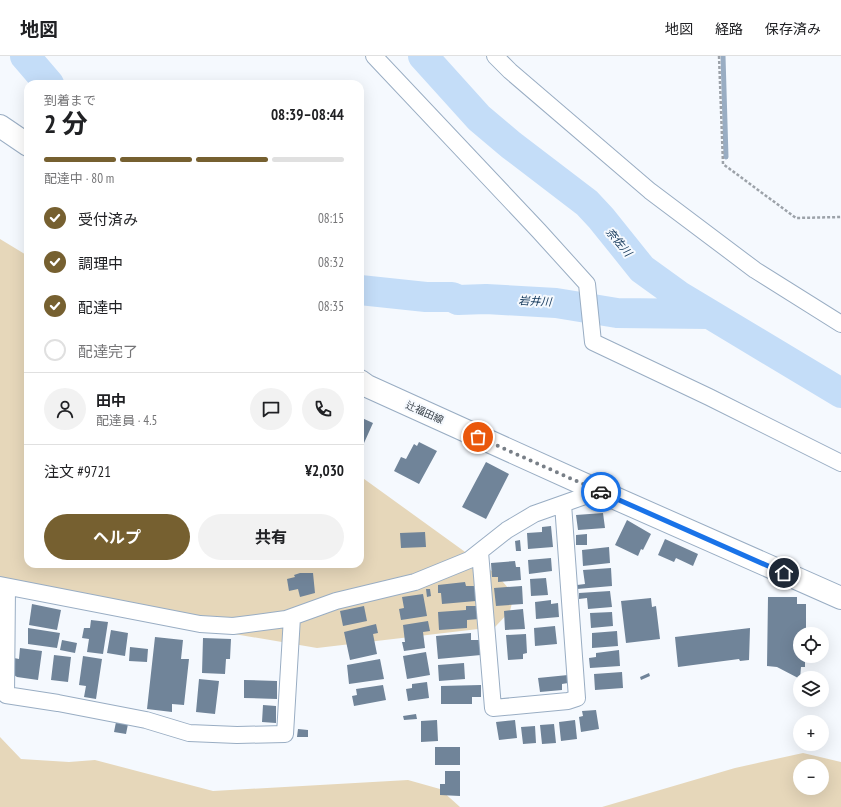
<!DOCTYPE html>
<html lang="ja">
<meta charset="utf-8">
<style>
:root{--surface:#fff;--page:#f2f2f2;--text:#202124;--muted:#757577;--line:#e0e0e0;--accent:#766030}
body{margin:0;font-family:"PT Sans Narrow","Noto Sans JP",sans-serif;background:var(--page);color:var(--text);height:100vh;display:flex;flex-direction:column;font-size:15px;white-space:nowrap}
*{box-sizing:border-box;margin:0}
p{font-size:13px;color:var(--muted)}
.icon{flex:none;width:22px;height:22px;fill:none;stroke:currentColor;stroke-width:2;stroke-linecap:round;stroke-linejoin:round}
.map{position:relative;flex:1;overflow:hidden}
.details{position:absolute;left:24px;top:24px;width:340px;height:488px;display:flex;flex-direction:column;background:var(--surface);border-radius:12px;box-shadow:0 4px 16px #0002}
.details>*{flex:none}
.controls{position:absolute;left:793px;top:571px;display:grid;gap:8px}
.controls a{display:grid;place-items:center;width:36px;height:36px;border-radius:50%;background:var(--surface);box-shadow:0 4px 16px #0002;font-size:20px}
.pin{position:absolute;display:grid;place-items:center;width:34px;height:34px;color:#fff;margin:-17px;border:2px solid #fff;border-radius:50%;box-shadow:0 1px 4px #0007}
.courier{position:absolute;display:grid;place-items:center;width:40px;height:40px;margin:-20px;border:3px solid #1a73e8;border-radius:50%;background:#fff;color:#222;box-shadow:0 1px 5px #0007}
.headline em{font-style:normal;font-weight:700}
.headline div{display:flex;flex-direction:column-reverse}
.headline{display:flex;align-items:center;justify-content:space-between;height:68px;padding:0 20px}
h1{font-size:26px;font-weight:700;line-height:30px}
.bar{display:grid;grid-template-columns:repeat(4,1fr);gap:6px 4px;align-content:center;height:48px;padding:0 20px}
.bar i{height:5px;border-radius:3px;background:var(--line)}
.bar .selected{background:var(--accent)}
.bar p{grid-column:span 4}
.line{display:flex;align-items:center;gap:10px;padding:0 20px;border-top:1px solid var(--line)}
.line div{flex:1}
.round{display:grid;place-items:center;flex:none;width:42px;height:42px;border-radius:21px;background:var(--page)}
ol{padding:0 20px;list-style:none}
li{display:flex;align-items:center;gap:12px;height:44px}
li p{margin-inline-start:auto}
li .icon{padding:4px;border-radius:50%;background:var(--accent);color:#fff;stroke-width:4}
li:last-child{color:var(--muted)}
li i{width:22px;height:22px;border:2px solid var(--line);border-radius:50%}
.cta{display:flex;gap:8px;margin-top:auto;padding:8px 20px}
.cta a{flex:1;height:46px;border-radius:24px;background:var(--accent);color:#fff;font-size:16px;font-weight:700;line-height:46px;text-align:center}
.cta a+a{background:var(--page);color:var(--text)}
header{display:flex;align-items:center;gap:24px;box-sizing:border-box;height:56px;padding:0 20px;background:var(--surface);border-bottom:1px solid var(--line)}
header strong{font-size:19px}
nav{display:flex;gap:22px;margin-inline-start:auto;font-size:14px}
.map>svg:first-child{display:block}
.green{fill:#e6d7ba;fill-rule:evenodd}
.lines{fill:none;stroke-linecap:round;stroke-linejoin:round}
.stream{stroke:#99adc3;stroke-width:5}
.river{stroke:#c4ddf8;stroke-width:30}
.building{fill:#708499}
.minor-casing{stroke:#99adc3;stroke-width:18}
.secondary-casing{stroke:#99adc3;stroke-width:24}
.path{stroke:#9ca2a9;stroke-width:2.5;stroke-dasharray:3 2;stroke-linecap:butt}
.minor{stroke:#fff;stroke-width:16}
.secondary{stroke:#fff;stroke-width:22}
.done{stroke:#787f87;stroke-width:4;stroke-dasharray:0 7.2}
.route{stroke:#1a73e8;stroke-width:5}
.labels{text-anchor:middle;stroke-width:4;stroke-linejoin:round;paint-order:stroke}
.street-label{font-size:10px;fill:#353e47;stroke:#f5f9fe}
.water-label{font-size:11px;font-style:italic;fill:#0e3356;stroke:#f5f9fe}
</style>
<header>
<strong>地図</strong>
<nav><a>地図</a><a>経路</a><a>保存済み</a></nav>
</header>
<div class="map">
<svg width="841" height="751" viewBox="0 0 841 751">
<rect width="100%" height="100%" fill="#f5f9fe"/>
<path class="green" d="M0 183 28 200V508H360V420L497 519 514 539 510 555 495 571 317 592 34 544 0 528Z
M0 681 21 703 69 706 95 704 213 735 408 724 440 733 460 751H0Z
M803 697 841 706V751H602L735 712ZM800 710H822V732H800Z"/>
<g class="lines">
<path class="stream" d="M723 0 726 101"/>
<path class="river" d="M25 0 49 28
M423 0 479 62 511 89 587 147 601 162 642 213 678 239 841 337
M360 234 426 241H452L458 244 486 243 556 247 617 257 709 258"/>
</g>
<path class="building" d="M362 362 373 367 360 396V367Z
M419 386 437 395 419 428 394 415 401 401 406 403 414 388 417 390Z
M486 406 509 418 486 463 462 451Z
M603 457 605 472 578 474 576 459Z
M627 464 651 478 643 494 641 493 638 500 615 489Z
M551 470 553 491 528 493 527 477 542 476V471Z
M425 476 426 491 401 492 400 477Z
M587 478V489H576V479Z
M665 483 698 498 693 510 676 502 674 506 658 499Z
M520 484 521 495H516L515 485Z
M609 491 610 507 583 510 582 494Z
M551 502 552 515 529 518 528 504Z
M515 505 516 511H520L521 524 498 526V521H492L491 507Z
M611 512 612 530 577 533V529L585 528 583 514Z
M300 517H313L315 537 300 541 298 533 289 535 287 523 295 521 294 519Z
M546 522 548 539 531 540 530 523Z
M465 526 466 530H475L476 545 442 548 441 537H438V529Z
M522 530 523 548 496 550 494 532Z
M426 533H430L431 540 427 541Z
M610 535 612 551 588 553 587 542 579 543V537Z
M423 538 427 560 401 564 399 553 404 552 402 541Z
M768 541H797V548H806V578H800V600H805V611H801L800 623 777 611 767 610Z
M651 542 652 551 656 550 660 583 626 587 621 545Z
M551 544V548L558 547 559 561 536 563 535 546Z
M32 548 61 554 57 574 29 569Z
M364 550 367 565 343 570 340 555Z
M466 550H478L479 563 467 564V572L439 574 438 556 466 554Z
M523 553 525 573 505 574 504 555Z
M612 556 613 570 591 572 590 557Z
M91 564 108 566 103 598 87 596 89 583 82 582 84 572H90Z
M428 565 430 575 423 576 425 592 404 595 402 586H405L403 569Z
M376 568 378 577 373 578 377 598 350 604 344 576Z
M555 570 557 588 535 590 534 572Z
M28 572 60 577 57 592 28 588Z
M750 572 749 604 740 605 739 603 678 611 675 581Z
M111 574 128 577 125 600 107 597Z
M617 575 618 590 592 592V577Z
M471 577V584H479L481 599 438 603 436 580Z
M526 578 527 597 523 598V603L508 604 506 579Z
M155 581 183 584 181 603H189L184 649 172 648V656L147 653Z
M203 582 231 583 230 603H226L225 618 202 617Z
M62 584 77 587 75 597 60 594Z
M130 591 148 593 147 606 129 605Z
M20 592 42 595 38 624 17 621 14 619V602L19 603Z
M619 594 620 610 590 612 589 602 596 601V597Z
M426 596 430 619 407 623 403 600Z
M54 599 71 601 68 626 51 624Z
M83 600 102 603 96 643 84 641 86 630 79 629Z
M380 603 384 623 349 628 347 609Z
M464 607 465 623 439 625 438 609Z
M622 616 623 632 595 634 594 618Z
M649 617 650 620 641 624 640 621Z
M568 619V627L562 628V634L540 636 538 622Z
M199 623 219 625 215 658 196 656Z
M244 624 277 625V643L244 642Z
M427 626 429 642 408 645 406 633 412 632V628Z
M383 629 386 644 354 650 352 640 357 639 356 633Z
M481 629V641H472V648H441V630Z
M263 649 276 650V667L262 666Z
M596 654 599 673 581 676 579 661 583 660 582 655Z
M416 658 417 663 404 664 403 660Z
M437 664 438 685 421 686V665Z
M515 664 517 682 499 684 496 666Z
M575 664 577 683 561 685 559 666Z
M116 666 128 668 126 678 114 676Z
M554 668 556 687 542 688 540 669Z
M535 670 536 687 523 688 521 671Z
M298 673 308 674V681H297Z
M435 691H460V709H435Z
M445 715H460V740L440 739V728H445Z"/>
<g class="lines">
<defs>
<path id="minor" d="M374 0 539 175 587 228 593 286 709 341 841 407
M495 0 510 15 650 135 755 214 841 268
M480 496 493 652 568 645 577 642 563 448
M0 529 200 568 233 570 286 563 336 545 415 526 469 504 507 474 534 458 599 435
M7 532 6 639 58 647 146 664 189 677 237 679 285 678 292 561"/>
<path id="secondary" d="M0 70 28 89
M360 325 367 330 599 435 841 542"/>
</defs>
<use href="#minor" class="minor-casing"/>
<use href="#secondary" class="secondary-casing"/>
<path class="path" d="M719 0 723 108 796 162 841 161"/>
<use href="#minor" class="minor"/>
<use href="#secondary" class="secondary"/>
</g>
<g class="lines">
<path class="done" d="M478 381 601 436"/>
<path class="route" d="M601 436 784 517"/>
</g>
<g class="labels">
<g class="street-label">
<text transform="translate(425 356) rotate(24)" y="4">辻福田線</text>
</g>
<g class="water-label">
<text transform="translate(619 186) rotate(50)" y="4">奈佐川</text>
<text transform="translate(535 245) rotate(3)" y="4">岩井川</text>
</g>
</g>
</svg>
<div class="controls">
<a><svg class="icon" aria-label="locate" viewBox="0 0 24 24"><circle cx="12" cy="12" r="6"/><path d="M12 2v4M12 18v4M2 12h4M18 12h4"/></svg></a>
<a><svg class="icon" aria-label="layers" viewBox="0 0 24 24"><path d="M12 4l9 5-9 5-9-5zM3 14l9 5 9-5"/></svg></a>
<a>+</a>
<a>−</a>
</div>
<div class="pin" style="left:478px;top:381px;background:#ea580c"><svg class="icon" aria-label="bag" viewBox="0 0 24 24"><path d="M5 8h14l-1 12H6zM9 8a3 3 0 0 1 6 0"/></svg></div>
<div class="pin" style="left:784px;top:517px;background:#1f2937"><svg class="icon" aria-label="home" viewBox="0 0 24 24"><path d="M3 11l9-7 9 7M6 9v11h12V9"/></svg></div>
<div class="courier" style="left:601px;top:436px"><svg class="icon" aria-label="car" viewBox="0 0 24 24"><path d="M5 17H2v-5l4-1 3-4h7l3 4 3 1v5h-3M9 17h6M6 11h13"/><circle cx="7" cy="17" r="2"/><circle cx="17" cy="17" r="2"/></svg></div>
<section class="details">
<div class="headline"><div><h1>2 分</h1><p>到着まで</p></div><em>08:39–08:44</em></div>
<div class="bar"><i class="selected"></i><i class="selected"></i><i class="selected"></i><i></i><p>配達中 · 80 m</p></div>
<ol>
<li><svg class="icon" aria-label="check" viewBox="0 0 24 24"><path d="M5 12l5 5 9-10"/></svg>受付済み<p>08:15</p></li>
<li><svg class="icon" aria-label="check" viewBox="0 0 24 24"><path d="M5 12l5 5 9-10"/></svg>調理中<p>08:32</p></li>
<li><svg class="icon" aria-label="check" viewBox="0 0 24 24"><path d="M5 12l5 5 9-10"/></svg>配達中<p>08:35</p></li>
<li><i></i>配達完了</li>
</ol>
<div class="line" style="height:72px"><a class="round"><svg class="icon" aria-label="person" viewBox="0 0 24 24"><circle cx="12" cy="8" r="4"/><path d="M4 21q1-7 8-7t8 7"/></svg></a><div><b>田中</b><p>配達員 · 4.5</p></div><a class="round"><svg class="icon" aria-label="chat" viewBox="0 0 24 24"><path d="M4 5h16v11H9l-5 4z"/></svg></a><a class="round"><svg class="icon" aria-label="phone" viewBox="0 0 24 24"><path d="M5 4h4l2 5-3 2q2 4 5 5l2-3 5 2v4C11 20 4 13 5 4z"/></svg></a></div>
<div class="line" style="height:52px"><div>注文 #9721</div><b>¥2,030</b></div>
<div class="cta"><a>ヘルプ</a><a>共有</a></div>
</section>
</div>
